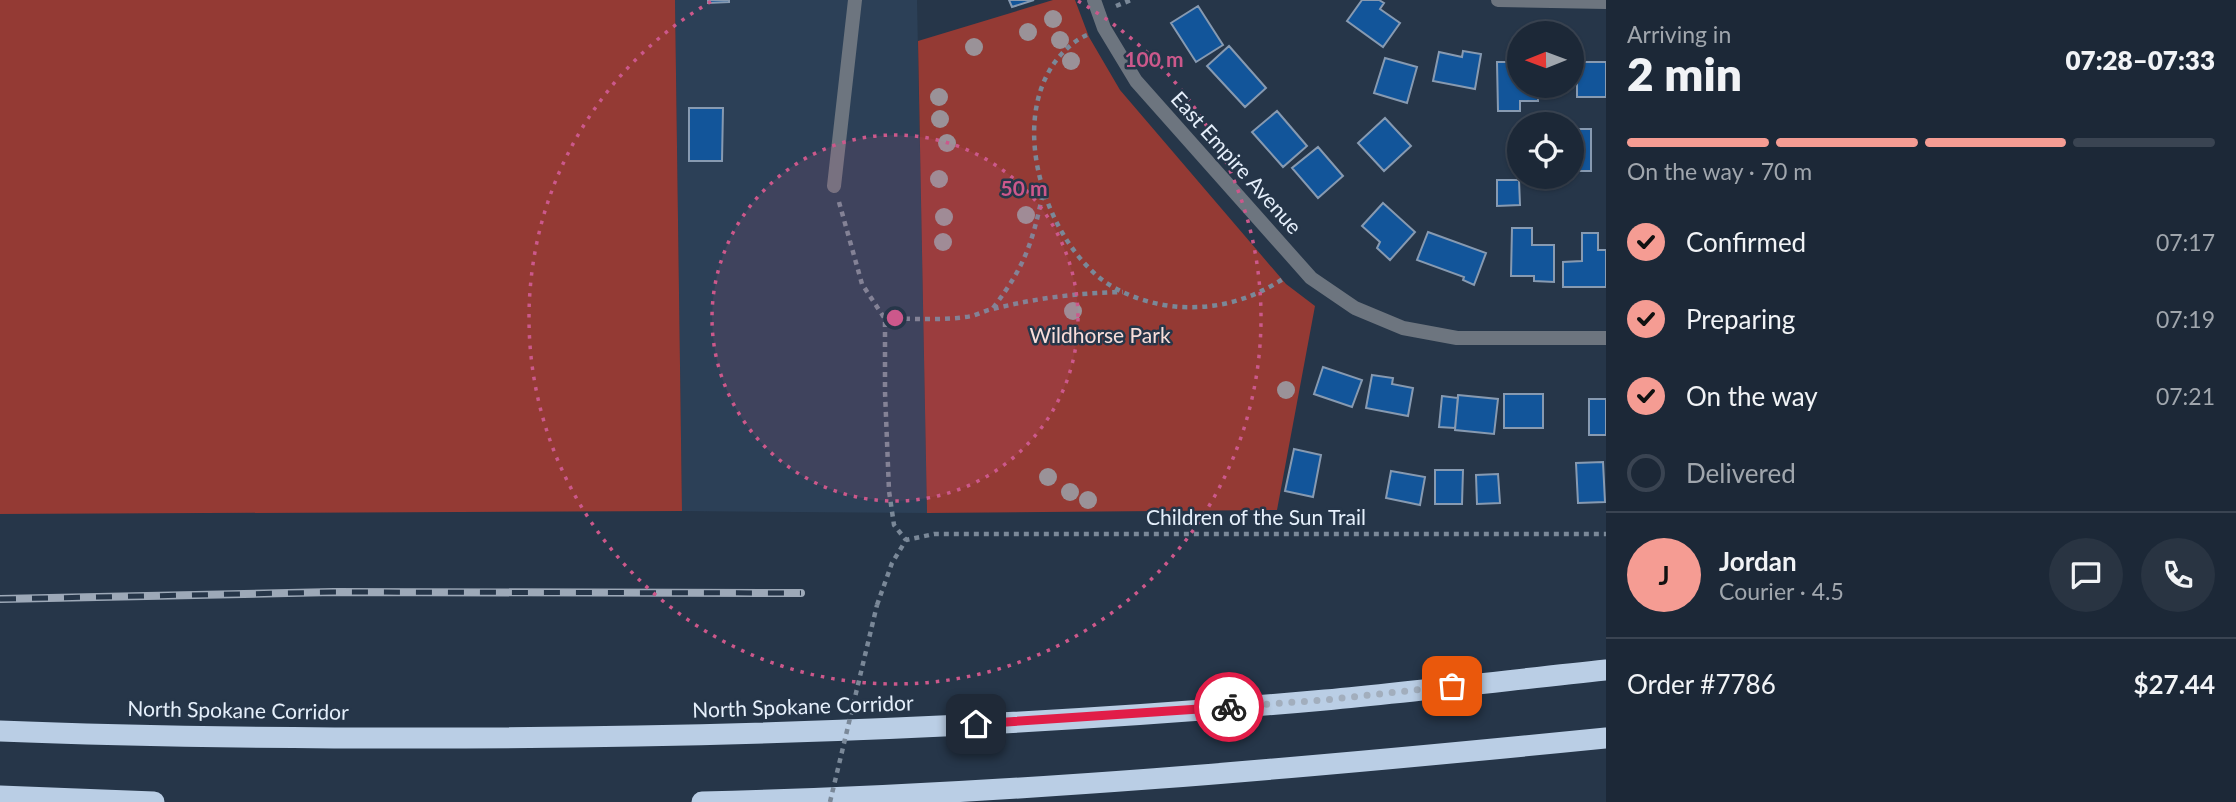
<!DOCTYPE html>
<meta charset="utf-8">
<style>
:root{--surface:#1c2837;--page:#293442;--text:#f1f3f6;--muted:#a0a6ad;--line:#3a4452;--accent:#f59c93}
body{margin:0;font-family:Lato,sans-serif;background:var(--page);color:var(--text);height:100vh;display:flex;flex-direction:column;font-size:26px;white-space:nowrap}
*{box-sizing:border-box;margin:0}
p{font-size:23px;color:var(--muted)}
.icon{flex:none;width:38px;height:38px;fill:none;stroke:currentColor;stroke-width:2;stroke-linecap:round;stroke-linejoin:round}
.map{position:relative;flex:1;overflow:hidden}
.details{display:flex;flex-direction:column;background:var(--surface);width:630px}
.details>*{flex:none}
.needle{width:46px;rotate:269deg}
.tools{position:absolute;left:1507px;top:21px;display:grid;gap:14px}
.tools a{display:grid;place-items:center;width:77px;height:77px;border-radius:50%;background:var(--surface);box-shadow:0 2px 5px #0004,0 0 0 2px var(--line);font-size:35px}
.pin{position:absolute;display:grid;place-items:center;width:60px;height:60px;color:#fff;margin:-30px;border-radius:14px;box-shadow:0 4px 10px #0006}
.courier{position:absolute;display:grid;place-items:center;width:70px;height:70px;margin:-35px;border:5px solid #e11d48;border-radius:50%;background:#fff;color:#222;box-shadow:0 2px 9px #0007}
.head em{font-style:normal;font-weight:800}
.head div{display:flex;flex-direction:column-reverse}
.head{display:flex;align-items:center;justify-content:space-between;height:119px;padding:0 21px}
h1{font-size:46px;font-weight:800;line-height:52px}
.bar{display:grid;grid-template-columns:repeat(4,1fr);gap:10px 7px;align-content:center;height:84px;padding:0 21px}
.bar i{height:9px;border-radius:5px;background:var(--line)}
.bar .current{background:var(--accent)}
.bar p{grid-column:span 4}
.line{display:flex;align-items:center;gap:18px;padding:0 21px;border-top:2px solid var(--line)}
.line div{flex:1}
.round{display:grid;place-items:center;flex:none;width:74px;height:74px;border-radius:37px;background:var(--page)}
ol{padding:0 21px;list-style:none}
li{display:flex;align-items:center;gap:21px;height:77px}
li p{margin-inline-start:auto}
li .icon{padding:7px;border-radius:50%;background:var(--accent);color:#111;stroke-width:4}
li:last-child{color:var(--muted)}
li i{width:38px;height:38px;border:4px solid var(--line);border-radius:50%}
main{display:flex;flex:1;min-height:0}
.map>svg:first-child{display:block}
.built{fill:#2c4057}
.green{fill:#943a34}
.building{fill:#12559a;stroke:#879ab1;stroke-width:2}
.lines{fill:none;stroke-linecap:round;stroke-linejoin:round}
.path{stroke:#7a8898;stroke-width:4.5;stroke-dasharray:5 5;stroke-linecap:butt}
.street{stroke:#6d757f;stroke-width:14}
.highway{stroke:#bacee5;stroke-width:21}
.rail-casing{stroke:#9da9b8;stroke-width:8}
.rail{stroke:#263649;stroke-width:5;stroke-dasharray:16;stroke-linecap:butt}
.path-bridge{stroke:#7a8898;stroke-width:4.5;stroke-dasharray:5 5;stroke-linecap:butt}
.tree{fill:#9a9298}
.done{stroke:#a2aebd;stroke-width:7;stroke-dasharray:0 12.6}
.route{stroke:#e11d48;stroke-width:9}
.ring{fill:none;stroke:#cc588b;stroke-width:3.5;stroke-dasharray:3.5 7}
.labels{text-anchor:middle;stroke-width:5;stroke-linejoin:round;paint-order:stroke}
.street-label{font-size:21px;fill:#e5effb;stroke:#263649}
.park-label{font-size:21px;fill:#f9ddd9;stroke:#263649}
.centre{fill:#cc588b;stroke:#263649;stroke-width:3.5}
.ring-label{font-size:21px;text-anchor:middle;font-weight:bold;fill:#cc588b;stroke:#263649;stroke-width:5;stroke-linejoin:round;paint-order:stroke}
</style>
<main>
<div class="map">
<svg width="1606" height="802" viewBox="0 0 1606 802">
<rect width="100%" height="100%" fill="#263649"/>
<path class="built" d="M675 0H917L927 513 682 511Z"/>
<path class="green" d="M0 0H675L682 511 0 514Z
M1053 0H1075L1089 37 1120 90 1286 284 1315 306 1277 510 927 513 918 41Z"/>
<path class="building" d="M708 0H729V2L708 3Z
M1009 0H1034L1012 7Z
M1362 0H1379L1384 3 1380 9 1400 23 1383 47 1347 21Z
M1198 6 1223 45 1196 62 1171 23Z
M1229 46 1266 88 1245 107 1207 66Z
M1463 51 1481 54 1475 89 1433 81 1439 52 1462 57Z
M1385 58 1417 67 1407 103 1374 93Z
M1497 62H1519V86H1538V101H1520V111H1498Z
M1577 62H1606V97H1577Z
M689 108H723L722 161H689Z
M1277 111 1307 146 1283 167 1252 132Z
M1385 118 1411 146 1384 171 1358 143Z
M1572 129H1591V171H1572Z
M1318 147 1343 176 1318 198 1292 168Z
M1497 180H1519L1520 205 1497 206Z
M1383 203 1415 232 1390 260 1377 248 1380 242 1362 226Z
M1512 228H1532V245H1554V282L1534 281V276H1511Z
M1428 232 1486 253 1474 285 1463 280 1464 277 1417 260Z
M1582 233H1598V250H1606V287H1563V262L1582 261Z
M1323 367 1362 380 1352 407 1314 394Z
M1372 375 1393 378 1392 384 1413 388 1408 416 1366 408Z
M1504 394H1543V428H1504Z
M1458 395 1498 399 1494 434 1455 430Z
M1442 396 1458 398 1455 428 1439 427Z
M1589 399H1606V435H1589Z
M1294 449 1321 455 1313 497 1285 491Z
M1603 462 1605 502 1578 503 1576 463Z
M1435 470H1463L1462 504H1435Z
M1391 471 1425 477 1420 505 1386 498Z
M1498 474 1500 503 1477 504 1476 475Z"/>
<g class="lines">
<path class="path" d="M1116 6 1131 0
M1087 35C1075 40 1063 51 1055 62 1009 125 1045 238 1105 282 1127 297 1155 305 1180 307 1220 309 1253 299 1286 277
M839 202 862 284 885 319V392L889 491 894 525 906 540
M993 308C1025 266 1032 244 1043 193
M885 319C914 318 944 321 972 316 979 314 986 310 993 309 1036 298 1078 293 1123 292
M877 605 892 563 906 540 934 534H1606"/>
<path class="street" d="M1094 0 1104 28 1136 81 1311 278 1355 308 1403 328 1457 338H1606
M1498 0 1606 2
M834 186 855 0"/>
<path class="highway" d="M0 731C140 737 280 738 420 738 722 738 1024 727 1325 700 1419 691 1512 680 1606 670
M0 796 154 802
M702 802C1004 795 1305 768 1606 738"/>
<defs>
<path id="rail" d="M0 599 334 592 801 593"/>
</defs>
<use href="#rail" class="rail-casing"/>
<use href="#rail" class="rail"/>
<path class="path-bridge" d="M830 802 877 605"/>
</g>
<g class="tree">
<circle cx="1053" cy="19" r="9"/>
<circle cx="1028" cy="32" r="9"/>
<circle cx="1060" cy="40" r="9"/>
<circle cx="974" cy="47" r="9"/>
<circle cx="1071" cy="61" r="9"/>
<circle cx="939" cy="97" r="9"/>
<circle cx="940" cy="119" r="9"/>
<circle cx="947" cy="143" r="9"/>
<circle cx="939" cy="179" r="9"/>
<circle cx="1026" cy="215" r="9"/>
<circle cx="944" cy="217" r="9"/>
<circle cx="943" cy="242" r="9"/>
<circle cx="1073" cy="311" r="9"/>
<circle cx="1286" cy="390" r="9"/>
<circle cx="1048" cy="477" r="9"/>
<circle cx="1070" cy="492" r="9"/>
<circle cx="1088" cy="500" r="9"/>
</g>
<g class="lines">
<path class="done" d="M1229 707 1324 700 1452 686"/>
<path class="route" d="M976 724 1229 707"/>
</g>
<circle cx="895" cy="318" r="183" fill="#cc588b" fill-opacity=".12"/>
<g class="ring">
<circle cx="895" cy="318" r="183"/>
<path d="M1078 1A366 366 0 1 1 712 1"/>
</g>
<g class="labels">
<g class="street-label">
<text transform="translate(1236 163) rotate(48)" y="7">East Empire Avenue</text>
<text x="1256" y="525">Children of the Sun Trail</text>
<text transform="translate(803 707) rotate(-2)" y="7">North Spokane Corridor</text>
<text transform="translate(238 711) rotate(1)" y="7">North Spokane Corridor</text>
</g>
<g class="park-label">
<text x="1100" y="343">Wildhorse Park</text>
</g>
</g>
<circle cx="895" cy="318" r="10" class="centre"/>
<g class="ring-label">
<text x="1154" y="67">100 m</text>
<text x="1024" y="196">50 m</text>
</g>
</svg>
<div class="tools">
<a><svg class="needle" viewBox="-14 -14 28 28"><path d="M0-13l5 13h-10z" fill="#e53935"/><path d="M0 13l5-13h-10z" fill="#a0a6ad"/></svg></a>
<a><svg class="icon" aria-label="locate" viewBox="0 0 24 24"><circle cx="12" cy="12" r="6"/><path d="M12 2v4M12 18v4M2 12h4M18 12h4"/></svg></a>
</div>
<div class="pin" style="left:1452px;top:686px;background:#ea580c"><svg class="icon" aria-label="bag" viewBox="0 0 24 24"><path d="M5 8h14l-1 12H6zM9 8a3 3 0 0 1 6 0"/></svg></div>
<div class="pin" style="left:976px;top:724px;background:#1f2937"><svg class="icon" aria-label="home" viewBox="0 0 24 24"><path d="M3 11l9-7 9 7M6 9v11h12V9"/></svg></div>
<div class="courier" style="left:1229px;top:707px"><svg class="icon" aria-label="bike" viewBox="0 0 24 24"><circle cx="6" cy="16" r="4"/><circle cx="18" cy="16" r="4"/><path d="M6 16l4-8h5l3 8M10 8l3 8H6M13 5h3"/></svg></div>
</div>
<section class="details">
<div class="head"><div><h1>2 min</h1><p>Arriving in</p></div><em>07:28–07:33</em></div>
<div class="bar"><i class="current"></i><i class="current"></i><i class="current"></i><i></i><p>On the way · 70 m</p></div>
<ol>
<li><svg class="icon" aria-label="check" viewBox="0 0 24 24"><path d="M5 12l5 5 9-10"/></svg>Confirmed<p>07:17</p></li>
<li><svg class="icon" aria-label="check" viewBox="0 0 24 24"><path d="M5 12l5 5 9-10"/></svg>Preparing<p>07:19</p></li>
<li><svg class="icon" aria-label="check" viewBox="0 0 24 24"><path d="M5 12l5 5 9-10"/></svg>On the way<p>07:21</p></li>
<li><i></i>Delivered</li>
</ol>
<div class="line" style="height:126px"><b class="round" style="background:var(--accent);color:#111">J</b><div><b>Jordan</b><p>Courier · 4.5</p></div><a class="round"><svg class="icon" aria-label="chat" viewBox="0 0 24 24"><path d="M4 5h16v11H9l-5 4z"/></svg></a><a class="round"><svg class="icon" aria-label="phone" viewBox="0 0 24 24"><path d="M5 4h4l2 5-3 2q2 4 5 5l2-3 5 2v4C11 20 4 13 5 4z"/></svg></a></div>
<div class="line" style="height:91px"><div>Order #7786</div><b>$27.44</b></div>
</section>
</main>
